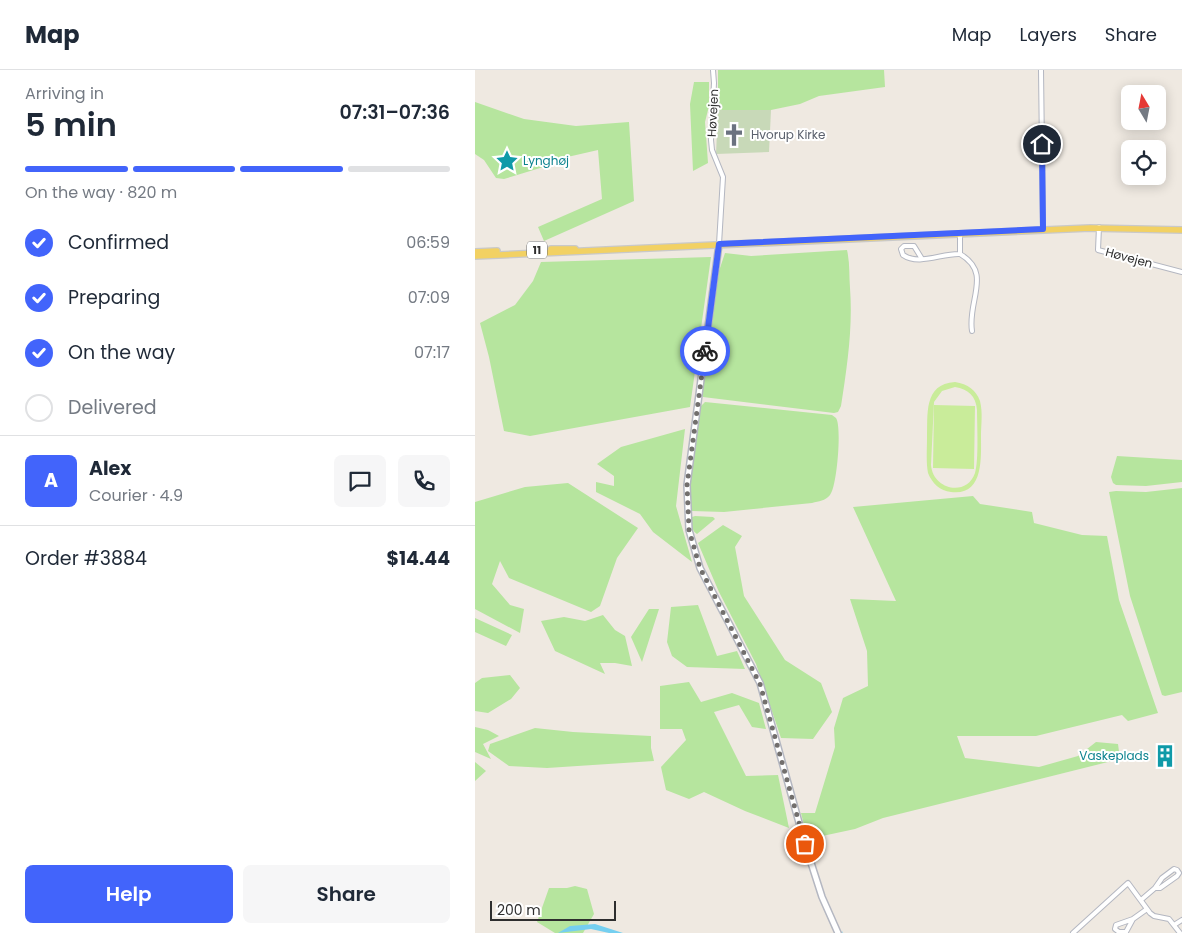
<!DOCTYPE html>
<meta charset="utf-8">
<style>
:root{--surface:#fff;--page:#f6f6f7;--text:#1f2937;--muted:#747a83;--line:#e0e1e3;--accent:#4264fb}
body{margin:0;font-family:Poppins,sans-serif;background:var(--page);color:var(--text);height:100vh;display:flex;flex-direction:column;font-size:19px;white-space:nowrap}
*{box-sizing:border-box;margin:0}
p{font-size:16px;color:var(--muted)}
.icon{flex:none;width:28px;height:28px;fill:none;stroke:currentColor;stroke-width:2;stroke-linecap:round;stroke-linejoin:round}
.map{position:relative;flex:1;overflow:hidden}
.side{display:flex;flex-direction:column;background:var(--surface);width:475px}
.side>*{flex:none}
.needle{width:32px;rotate:350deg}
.controls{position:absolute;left:646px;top:15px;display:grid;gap:10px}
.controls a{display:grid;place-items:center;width:45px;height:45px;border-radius:8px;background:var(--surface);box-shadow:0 2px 12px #0003;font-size:25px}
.scale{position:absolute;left:15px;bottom:12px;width:126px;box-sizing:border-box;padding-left:5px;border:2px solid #2e2e2e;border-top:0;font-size:14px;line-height:18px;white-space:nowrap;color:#2e2e2e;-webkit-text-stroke:4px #fff;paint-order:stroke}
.pin{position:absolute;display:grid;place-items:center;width:42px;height:42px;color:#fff;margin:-21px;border:2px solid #fff;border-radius:50%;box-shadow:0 1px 5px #0007}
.courier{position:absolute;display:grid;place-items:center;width:50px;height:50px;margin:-25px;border:4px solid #4264fb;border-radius:50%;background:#fff;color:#222;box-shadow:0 1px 6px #0007}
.summary em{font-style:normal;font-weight:600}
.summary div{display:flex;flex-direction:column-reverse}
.summary{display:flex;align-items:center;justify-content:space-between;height:85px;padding:0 25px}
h1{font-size:32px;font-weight:600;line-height:38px}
.bar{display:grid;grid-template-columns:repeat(4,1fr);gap:8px 5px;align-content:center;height:60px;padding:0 25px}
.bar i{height:6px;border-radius:4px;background:var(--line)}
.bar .active{background:var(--accent)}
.bar p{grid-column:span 4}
.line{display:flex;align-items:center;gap:12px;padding:0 25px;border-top:1px solid var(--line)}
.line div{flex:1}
.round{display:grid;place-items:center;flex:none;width:52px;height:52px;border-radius:8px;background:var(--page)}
ol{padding:0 25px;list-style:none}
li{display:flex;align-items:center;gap:15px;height:55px}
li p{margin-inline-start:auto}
li .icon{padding:5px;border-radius:50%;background:var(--accent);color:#fff;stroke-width:4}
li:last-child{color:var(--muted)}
li i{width:28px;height:28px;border:2px solid var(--line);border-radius:50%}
.primary-button{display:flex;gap:10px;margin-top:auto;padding:10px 25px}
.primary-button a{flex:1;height:58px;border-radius:8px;background:var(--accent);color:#fff;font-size:20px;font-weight:600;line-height:58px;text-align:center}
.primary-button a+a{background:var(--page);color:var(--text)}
header{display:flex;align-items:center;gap:30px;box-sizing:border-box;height:70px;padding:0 25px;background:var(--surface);border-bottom:1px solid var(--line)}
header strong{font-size:24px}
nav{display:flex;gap:28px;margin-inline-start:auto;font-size:18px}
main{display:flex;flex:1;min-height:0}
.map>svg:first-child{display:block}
.green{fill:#b6e59e}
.cemetery{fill:#c8d9b8}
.pitch{fill:#c9ec9a;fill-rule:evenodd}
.water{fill:#75cff0}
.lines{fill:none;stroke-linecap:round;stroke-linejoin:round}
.stream{stroke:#75cff0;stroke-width:1}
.street-casing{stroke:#b4b7c1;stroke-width:6}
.secondary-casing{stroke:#b4b7c1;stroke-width:8}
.primary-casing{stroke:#c9c9c9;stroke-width:8}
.street{stroke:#fff;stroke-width:4}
.secondary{stroke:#fff;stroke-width:5}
.primary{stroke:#f2d163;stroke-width:5.5}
.done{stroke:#726f6d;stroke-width:5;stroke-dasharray:0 9}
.route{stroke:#4264fb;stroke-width:6}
.labels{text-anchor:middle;stroke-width:4;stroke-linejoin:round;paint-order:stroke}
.shield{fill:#fff;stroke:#6d6d6d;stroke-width:1}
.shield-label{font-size:11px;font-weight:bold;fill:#2e2e2e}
.street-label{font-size:12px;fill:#2e2e2e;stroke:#fff}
.worship-label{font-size:12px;fill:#5b616d;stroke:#fff;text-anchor:start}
.culture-label{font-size:12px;fill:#0d838f;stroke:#fff;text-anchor:start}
</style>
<header>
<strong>Map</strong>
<nav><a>Map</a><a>Layers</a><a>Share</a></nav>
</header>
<main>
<section class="side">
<div class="summary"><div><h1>5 min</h1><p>Arriving in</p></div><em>07:31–07:36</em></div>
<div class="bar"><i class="active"></i><i class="active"></i><i class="active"></i><i></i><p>On the way · 820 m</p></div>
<ol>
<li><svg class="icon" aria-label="check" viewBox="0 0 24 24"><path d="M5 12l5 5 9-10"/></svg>Confirmed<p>06:59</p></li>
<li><svg class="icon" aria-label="check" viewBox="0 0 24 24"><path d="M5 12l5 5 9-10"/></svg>Preparing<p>07:09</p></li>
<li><svg class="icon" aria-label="check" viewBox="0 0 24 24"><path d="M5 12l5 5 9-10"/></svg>On the way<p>07:17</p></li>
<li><i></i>Delivered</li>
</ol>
<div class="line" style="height:90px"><b class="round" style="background:var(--accent);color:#fff">A</b><div><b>Alex</b><p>Courier · 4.9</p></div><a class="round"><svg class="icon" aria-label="chat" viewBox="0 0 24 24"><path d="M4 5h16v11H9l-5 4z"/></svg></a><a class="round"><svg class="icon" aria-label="phone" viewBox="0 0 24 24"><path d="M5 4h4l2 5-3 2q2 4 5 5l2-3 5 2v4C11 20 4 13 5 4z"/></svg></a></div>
<div class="line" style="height:65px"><div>Order #3884</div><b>$14.44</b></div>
<div class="primary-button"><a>Help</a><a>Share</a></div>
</section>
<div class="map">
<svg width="707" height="863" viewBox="0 0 707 863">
<rect width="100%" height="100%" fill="#efe9e1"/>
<path class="green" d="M243 0H409L410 17 344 26 325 34 296 40H243Z
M219 12H234V36L230 52 233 93 218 101 215 34Z
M0 32 49 49 101 56 154 52 159 131 69 171 63 157 127 129 123 80 75 91V95L29 109 21 108 9 90 0 84Z
M372 180C375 193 374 205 375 218 378 258 372 297 366 336L363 342 359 343 228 327 227 323 244 201 250 183 276 186Z
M236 187 215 337 55 366 29 361 14 287 5 253 40 235 58 211 66 192Z
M230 332 357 345 361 348C367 356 362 417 355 425 350 431 344 431 337 433L249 442 217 441C210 429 222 355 225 337Z
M210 359 201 436 217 492 178 462 165 444 121 422V412L139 416V406L122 394 146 377Z
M642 386 707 390V412L671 416 641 415 638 413 636 407Z
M93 413 163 458 142 488 125 536 116 542 34 508 25 491 17 514 35 535 49 539 45 563 0 539V432L50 417Z
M707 418V622L690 626 687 625 655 526 634 422 641 421 671 422Z
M498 426 505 434 557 442 559 453 607 465 632 466 644 530 683 643 653 651 647 645 561 666H482L490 688 564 697 603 686 621 672 643 674 645 689 408 748 380 759 338 768 332 767 326 743H340L360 677 359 658 368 628 393 616 392 581 375 529 421 531 378 437Z
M220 446 238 447 240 449 222 464C217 461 215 453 217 447Z
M248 455 267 466 260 477 269 526 310 590 346 613 357 642 338 669 306 668 281 594 244 522 223 473Z
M223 535 242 586 262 581 270 599 212 597 197 586 192 572 196 537Z
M174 539H184L167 592 156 567Z
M128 545 140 560 150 566 157 596 140 593H125L130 604 80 581 66 551 89 547 110 551Z
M0 548 37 565 31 576 0 562Z
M35 605 45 618 36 629 13 643 0 641V613L7 608Z
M214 612 226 632 257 623 284 633 291 659 277 657 264 635 239 642 271 706 303 705 314 758 270 741 229 722 214 729 191 720 186 697 211 670 207 659H185V616Z
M0 657 13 660 24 666 8 674 16 689 0 682Z
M60 658 98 662 176 666V678L179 691 72 698 34 696 13 681 15 674Z
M0 692 11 701 0 711Z
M100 816 112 819 119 844 108 863H80L62 852 74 818H92Z"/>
<path class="cemetery" d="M243 40H296L294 82 241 84Z"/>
<path class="pitch" d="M480 312C493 314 501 320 505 331 508 343 506 355 506 366 506 388 509 426 476 422 465 421 457 413 453 403 451 392 452 379 452 368 453 345 448 314 480 312ZM480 317C493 319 501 326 502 340 502 355 504 390 500 403 492 427 458 420 456 395L459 332 467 321Z
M459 335 500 336 499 399 458 398Z"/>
<path class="water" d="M120 854 148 863H134L116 859 83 863 95 856Z"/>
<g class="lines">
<path class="stream" d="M367 862V863"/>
<defs>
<path id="street" d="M238 0 239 13 236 70 237 80 248 107 244 174
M566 0 568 159
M624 157 623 180 707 202
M485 184V163
M447 189 439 176H429L426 179 428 185C444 196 467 183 485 184 518 203 492 231 497 261
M666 830 680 818H685L702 806 704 803 702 800 699 799 687 808 680 818
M658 849 641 855 640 859 644 862H651L658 849 672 839
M699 855 707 850
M598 863 653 813 675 843 679 846 694 849 705 863"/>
<path id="secondary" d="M244 174 212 415 214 460 225 498 285 613 330 774 347 827 363 863"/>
<path id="primary" d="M76 179H100
M0 182 22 181
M0 186 615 158 707 160"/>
</defs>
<use href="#street" class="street-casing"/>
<use href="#secondary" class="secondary-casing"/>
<use href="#primary" class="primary-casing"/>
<use href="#street" class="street"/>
<use href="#secondary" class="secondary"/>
<use href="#primary" class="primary"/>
</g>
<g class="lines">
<path class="done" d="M230 281 212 415 214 460 225 498 285 614 330 774"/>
<path class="route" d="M230 281 244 174 568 159 567 74"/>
</g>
<defs>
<symbol id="church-bare" viewBox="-9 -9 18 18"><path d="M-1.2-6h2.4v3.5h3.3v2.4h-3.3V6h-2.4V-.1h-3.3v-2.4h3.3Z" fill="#6b7280" stroke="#fff" stroke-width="2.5" paint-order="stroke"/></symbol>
<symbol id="sight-bare" viewBox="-9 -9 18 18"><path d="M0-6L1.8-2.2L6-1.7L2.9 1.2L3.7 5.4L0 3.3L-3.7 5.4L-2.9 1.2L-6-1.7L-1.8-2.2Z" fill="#0f9aa8" stroke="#fff" stroke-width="2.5" paint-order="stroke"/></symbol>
<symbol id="building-bare" viewBox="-9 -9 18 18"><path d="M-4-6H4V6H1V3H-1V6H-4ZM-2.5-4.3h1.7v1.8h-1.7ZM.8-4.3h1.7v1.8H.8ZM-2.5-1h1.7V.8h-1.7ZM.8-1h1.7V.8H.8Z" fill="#0f9aa8" stroke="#fff" stroke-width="2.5" paint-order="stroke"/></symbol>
</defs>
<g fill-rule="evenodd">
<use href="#church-bare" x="243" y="49" width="32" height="32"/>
<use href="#sight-bare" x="16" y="75" width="32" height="32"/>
<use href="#building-bare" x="674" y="670" width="32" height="32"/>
</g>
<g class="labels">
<rect class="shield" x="52" y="171.5" width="20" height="17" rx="4"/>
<g class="shield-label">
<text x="62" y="184">11</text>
</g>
<g class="street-label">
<text transform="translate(238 43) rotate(-87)" y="4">Høvejen</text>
<text transform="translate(654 188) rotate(15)" y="4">Høvejen</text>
</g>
<g class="worship-label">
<text x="276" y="69">Hvorup Kirke</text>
</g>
<g class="culture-label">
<text x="48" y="95">Lynghøj</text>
<text x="674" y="690" text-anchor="end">Vaskeplads</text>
</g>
</g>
</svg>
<div class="controls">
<a><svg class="needle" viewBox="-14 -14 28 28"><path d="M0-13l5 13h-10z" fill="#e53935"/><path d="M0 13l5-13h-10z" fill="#747a83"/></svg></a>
<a><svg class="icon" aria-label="locate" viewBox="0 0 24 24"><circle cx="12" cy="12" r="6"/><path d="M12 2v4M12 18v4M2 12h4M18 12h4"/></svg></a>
</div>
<div class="scale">200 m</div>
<div class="pin" style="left:330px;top:774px;background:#ea580c"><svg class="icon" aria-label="bag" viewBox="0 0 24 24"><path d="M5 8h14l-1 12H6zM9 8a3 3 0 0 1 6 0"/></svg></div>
<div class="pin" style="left:567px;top:74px;background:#1f2937"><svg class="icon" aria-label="home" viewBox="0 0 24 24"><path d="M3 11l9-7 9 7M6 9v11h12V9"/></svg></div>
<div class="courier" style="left:230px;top:281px"><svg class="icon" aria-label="bike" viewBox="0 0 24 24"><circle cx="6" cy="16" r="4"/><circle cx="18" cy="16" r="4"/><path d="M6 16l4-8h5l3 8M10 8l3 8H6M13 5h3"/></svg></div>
</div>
</main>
